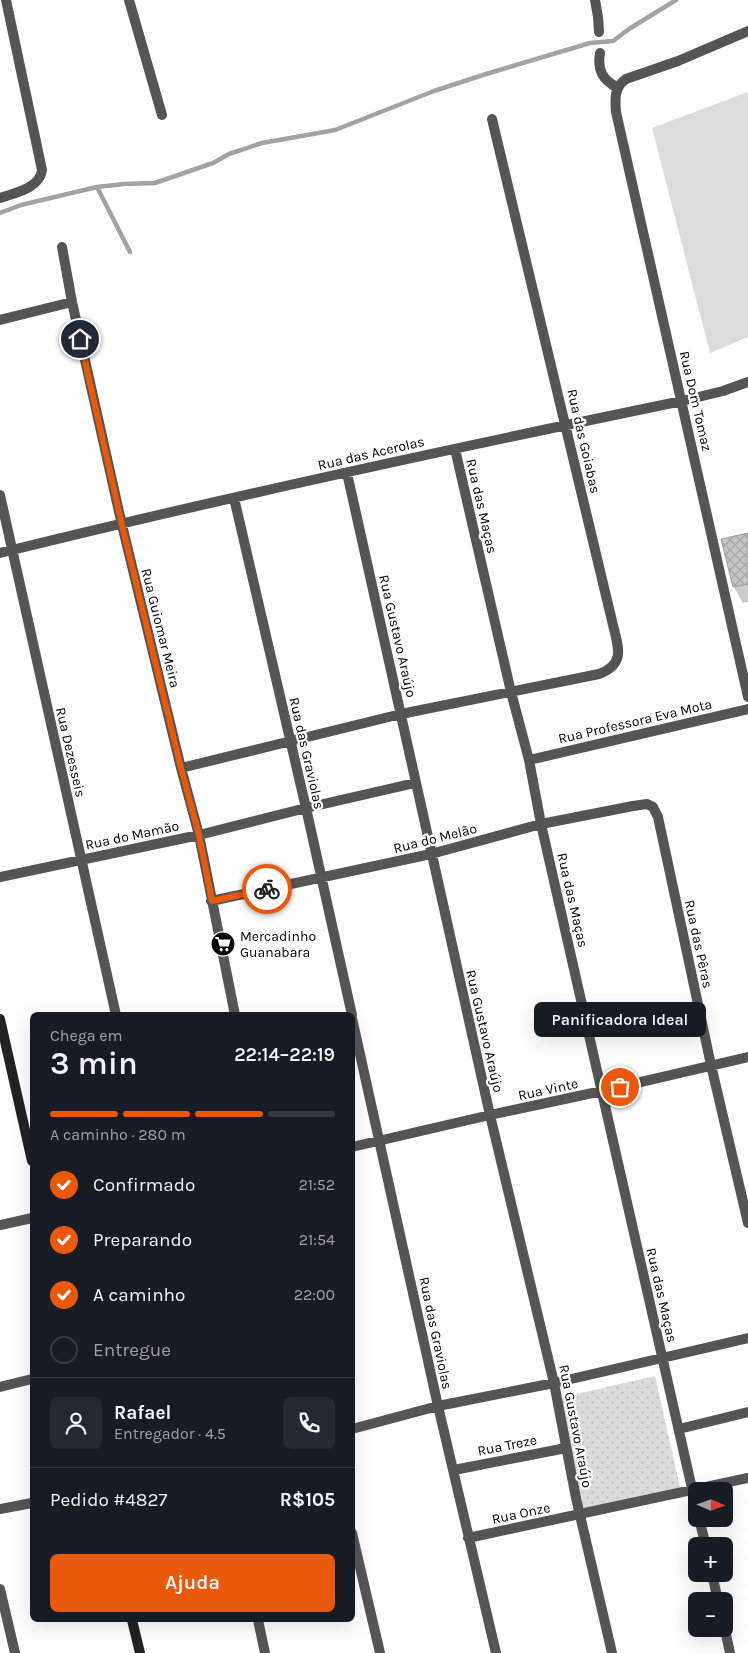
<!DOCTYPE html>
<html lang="pt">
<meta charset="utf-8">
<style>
:root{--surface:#171b24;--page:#242831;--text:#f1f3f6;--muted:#9ea1a6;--line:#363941;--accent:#ea580c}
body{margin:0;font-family:Karla,sans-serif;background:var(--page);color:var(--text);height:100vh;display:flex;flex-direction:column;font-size:19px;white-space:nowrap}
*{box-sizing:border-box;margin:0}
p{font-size:16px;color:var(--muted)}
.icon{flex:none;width:28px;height:28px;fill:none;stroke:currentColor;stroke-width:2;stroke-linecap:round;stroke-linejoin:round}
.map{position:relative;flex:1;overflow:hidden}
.details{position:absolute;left:30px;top:1012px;width:325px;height:610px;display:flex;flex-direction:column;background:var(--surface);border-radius:8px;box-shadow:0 5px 20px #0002}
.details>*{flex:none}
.needle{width:32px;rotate:92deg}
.fabs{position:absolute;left:688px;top:1482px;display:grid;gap:10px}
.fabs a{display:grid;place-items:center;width:45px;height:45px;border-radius:8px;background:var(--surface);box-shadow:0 5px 20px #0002;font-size:25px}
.pin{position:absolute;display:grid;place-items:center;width:42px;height:42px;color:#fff;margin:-21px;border:2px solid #fff;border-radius:50%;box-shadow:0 1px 5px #0007}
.courier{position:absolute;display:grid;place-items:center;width:50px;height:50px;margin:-25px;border:4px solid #ea580c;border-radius:50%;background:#fff;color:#222;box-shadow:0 1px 6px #0007}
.bubble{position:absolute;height:35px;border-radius:8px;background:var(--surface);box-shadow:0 5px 20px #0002;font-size:16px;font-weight:600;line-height:35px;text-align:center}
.headline em{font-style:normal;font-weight:600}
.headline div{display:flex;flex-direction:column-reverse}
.headline{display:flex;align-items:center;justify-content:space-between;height:85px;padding:0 20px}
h1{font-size:32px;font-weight:600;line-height:38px}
.bar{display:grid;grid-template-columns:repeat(4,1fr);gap:8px 5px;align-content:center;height:60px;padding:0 20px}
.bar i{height:6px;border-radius:4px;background:var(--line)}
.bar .on{background:var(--accent)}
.bar p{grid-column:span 4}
.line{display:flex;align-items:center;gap:12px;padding:0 20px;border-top:1px solid var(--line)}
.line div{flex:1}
.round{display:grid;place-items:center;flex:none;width:52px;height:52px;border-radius:8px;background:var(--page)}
ol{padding:0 20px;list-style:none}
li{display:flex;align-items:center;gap:15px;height:55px}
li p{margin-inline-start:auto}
li .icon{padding:5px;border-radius:50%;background:var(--accent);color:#fff;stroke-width:4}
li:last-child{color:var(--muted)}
li i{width:28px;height:28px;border:2px solid var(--line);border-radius:50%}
.button{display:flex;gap:10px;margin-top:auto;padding:10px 20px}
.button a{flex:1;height:58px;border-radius:8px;background:var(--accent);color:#fff;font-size:20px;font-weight:600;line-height:58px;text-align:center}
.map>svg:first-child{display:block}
.park{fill:url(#park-dots)}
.pitch{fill:#dcdcdc}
.shadow{fill:#0003}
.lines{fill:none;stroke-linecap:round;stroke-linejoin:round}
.stream{stroke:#a3a3a3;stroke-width:4.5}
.building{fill:url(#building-cross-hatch);stroke:#999}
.street{stroke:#555;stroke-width:10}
.secondary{stroke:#222;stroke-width:10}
.done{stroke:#595959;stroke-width:5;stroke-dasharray:0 9}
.route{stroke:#ea580c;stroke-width:6}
.labels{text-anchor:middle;stroke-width:4.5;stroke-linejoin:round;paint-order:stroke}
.street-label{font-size:14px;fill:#000;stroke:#fff}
.poi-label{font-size:14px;fill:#000;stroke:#fff;text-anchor:start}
</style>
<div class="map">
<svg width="748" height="1653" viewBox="0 0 748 1653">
<defs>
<pattern id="park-dots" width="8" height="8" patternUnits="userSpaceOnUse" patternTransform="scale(1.25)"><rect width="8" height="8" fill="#dcdcdc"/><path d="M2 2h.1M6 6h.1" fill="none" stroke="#bbb" stroke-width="1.8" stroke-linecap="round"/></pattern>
<pattern id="building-cross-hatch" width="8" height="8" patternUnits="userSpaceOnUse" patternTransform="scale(1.25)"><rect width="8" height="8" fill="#c4c4c4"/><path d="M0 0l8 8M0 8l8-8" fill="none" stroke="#a7a7a7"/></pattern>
</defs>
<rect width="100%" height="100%" fill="#fff"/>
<path class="park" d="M655 1376 680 1487 584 1509 559 1398Z"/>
<path class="pitch" d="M748 92V337L710 353 652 128Z"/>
<path class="shadow" d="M748 534V602L743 603 734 587Z"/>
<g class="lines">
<path class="stream" d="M97 187 130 252
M0 213 21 205 97 187 124 184 155 183 213 163 229 154 262 143 335 130 434 91 486 74 590 43 613 41 629 29 676 0"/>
</g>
<path class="building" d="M748 533V584L733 587 721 539Z"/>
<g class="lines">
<path class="street" d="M129 0 162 115
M595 0 598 17 599 32
M748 31 678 61 626 79C614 87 615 99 616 112L748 697
M600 53C597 71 603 80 618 88
M0 198C15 193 40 188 42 170L6 0
M62 247 72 302 122 525 181 768 199 835 235 1015
M0 320 72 302
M455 449 511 692 529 760 541 824 696 1506
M347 473 490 1115 554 1383 576 1498 612 1653
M0 495 116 1015
M234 498 306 808 352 1015
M0 553C226 497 454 448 682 401L723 391 748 382
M529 760 748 709
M181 768 401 714 599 674C626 664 618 647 613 625L492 119
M0 877 199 835 306 808 415 783
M211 901 431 854 541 824 633 806 647 804 653 807 658 817 711 1065 748 1223
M352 1018 438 1406 496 1653
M352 1147 490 1115 602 1091 748 1057
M0 1225 32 1218
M0 1387 32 1379
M352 1429 438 1406 554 1383 748 1338
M679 1429 748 1412
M454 1470 566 1448
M0 1509 32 1503
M699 1519 706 1546
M352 1533 380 1653
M468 1538 748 1478
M712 1574 718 1601
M0 1589 15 1653
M258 1620 265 1653
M724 1625 730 1653"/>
<path class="secondary" d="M0 1019 32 1161
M132 1620 140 1653"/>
</g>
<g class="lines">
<path class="done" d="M267 889 431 854 490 1115 620 1087"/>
<path class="route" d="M80 339 122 525 181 768 199 835 212 901 267 889"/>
</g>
<defs>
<symbol id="supermarket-disc" viewBox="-11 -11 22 22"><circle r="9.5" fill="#000" stroke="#fff"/><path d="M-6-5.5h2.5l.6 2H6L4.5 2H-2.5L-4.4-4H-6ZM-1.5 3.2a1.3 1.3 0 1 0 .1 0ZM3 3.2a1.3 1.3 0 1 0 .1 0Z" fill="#fff"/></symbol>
</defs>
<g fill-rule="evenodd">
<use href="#supermarket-disc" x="209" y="930" width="28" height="28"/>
</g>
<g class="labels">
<g class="street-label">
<text transform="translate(696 401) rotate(77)" y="5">Rua Dom Tomaz</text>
<text transform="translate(584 441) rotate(77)" y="5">Rua das Goiabas</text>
<text transform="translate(371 453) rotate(-13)" y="5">Rua das Acerolas</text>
<text transform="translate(482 506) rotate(77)" y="5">Rua das Maças</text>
<text transform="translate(161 628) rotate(76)" y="5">Rua Guiomar Meira</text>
<text transform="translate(398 636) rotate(77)" y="5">Rua Gustavo Araújo</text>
<text transform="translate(635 721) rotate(-13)" y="5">Rua Professora Eva Mota</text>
<text transform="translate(71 752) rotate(77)" y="5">Rua Dezesseis</text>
<text transform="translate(307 753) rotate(77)" y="5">Rua das Graviolas</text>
<text transform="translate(132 835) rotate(-12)" y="5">Rua do Mamão</text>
<text transform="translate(435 838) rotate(-14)" y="5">Rua do Melão</text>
<text transform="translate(573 900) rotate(77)" y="5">Rua das Maças</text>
<text transform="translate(699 944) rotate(78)" y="5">Rua das Pêras</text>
<text transform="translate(485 1031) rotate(77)" y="5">Rua Gustavo Araújo</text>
<text transform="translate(548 1089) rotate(-12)" y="5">Rua Vinte</text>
<text transform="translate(662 1295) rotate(77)" y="5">Rua das Maças</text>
<text transform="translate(436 1333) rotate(78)" y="5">Rua das Graviolas</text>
<text transform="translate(576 1426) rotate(79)" y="5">Rua Gustavo Araújo</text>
<text transform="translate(507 1445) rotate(-11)" y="5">Rua Treze</text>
<text transform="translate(521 1513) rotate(-12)" y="5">Rua Onze</text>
</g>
<g class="poi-label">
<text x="240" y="941">Mercadinho<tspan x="240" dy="16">Guanabara</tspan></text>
</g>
</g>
</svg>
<div class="fabs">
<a><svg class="needle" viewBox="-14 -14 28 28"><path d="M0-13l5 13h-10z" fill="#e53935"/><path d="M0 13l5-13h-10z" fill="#9ea1a6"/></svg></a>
<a>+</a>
<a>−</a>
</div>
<div class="pin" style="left:620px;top:1087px;background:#ea580c"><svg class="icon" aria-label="bag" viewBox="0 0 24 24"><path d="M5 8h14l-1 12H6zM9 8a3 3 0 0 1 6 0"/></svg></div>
<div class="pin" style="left:80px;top:339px;background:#1f2937"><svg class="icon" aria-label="home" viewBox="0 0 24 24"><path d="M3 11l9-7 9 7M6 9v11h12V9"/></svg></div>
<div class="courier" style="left:267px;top:889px"><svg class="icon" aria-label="bike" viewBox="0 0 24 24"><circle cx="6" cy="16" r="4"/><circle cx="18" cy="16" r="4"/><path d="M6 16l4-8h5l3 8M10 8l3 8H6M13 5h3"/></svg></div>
<div class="bubble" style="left:534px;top:1002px;width:172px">Panificadora Ideal</div>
<section class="details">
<div class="headline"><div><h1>3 min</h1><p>Chega em</p></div><em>22:14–22:19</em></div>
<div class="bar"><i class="on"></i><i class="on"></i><i class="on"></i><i></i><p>A caminho · 280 m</p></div>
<ol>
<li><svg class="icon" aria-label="check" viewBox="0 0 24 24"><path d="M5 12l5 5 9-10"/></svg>Confirmado<p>21:52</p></li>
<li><svg class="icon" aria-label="check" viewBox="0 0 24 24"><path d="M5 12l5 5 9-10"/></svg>Preparando<p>21:54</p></li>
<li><svg class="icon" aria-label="check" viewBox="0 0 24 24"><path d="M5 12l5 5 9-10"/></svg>A caminho<p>22:00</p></li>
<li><i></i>Entregue</li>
</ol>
<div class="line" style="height:90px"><a class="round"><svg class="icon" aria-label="person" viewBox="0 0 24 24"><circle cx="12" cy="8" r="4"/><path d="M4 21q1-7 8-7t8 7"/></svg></a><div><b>Rafael</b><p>Entregador · 4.5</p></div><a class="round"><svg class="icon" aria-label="phone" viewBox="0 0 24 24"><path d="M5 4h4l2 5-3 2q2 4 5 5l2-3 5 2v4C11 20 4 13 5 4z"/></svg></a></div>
<div class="line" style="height:65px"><div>Pedido #4827</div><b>R$105</b></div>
<div class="button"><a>Ajuda</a></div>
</section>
</div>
